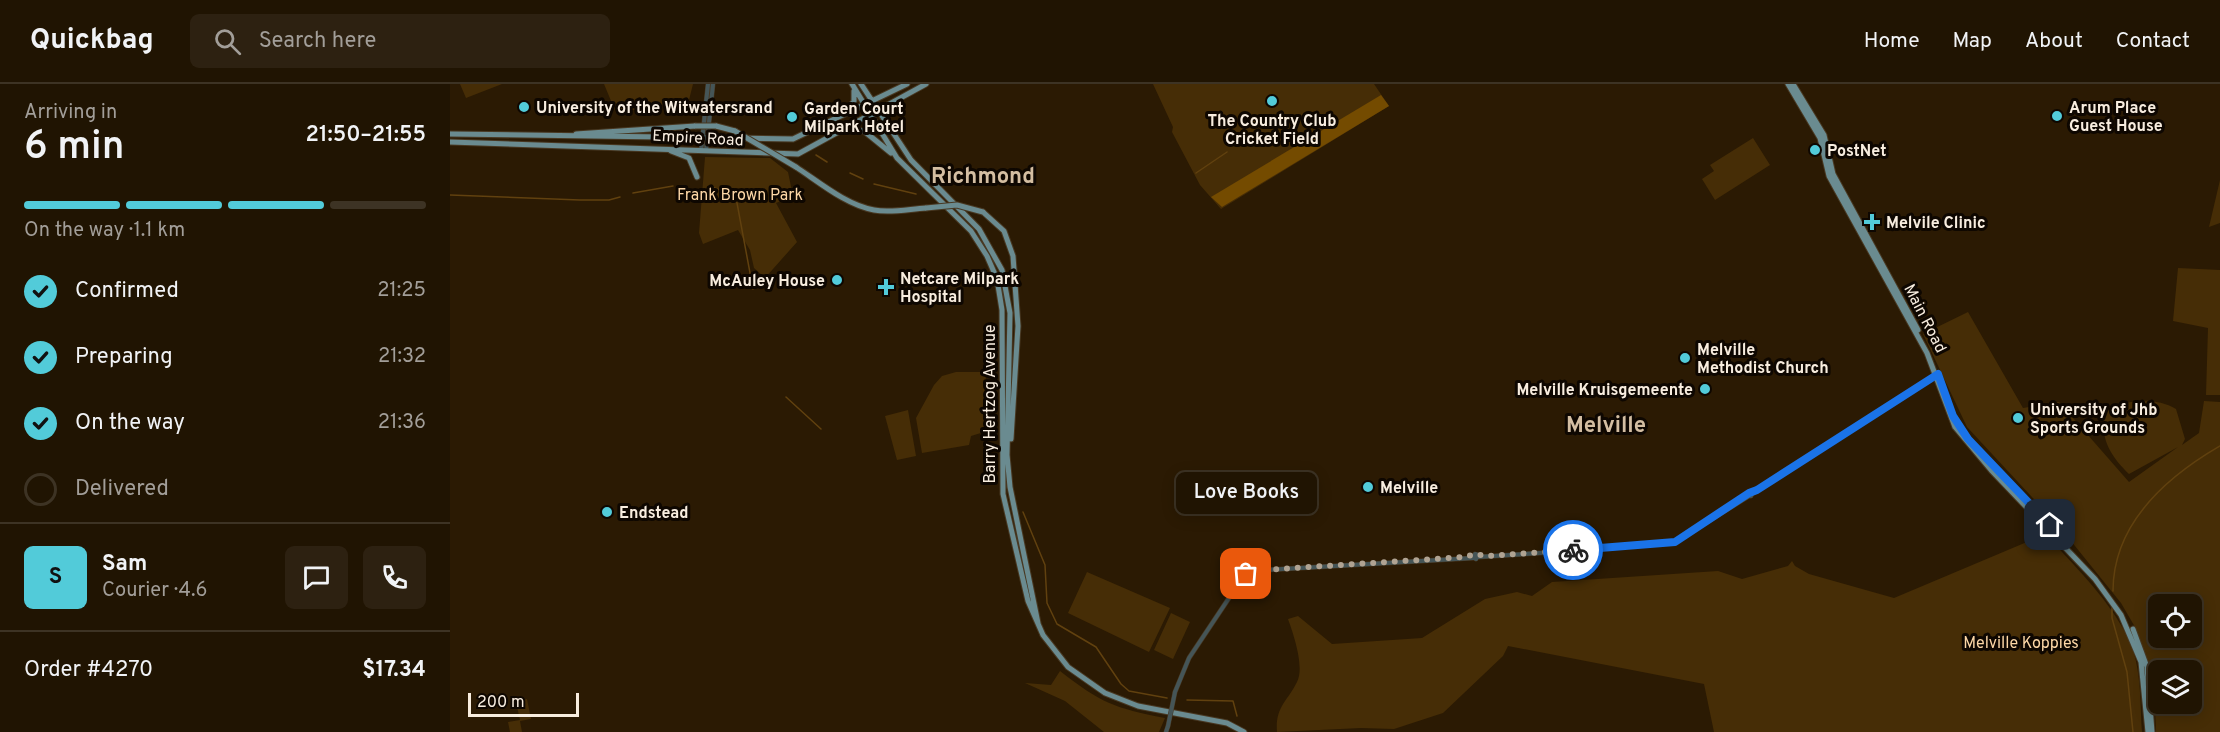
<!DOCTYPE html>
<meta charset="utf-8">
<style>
:root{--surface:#201402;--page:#2d2111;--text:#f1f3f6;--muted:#a29e99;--line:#3d3324;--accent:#52cbd9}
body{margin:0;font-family:Overpass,sans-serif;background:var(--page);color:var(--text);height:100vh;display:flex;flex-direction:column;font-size:22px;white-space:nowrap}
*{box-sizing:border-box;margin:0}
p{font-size:20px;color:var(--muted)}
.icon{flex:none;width:33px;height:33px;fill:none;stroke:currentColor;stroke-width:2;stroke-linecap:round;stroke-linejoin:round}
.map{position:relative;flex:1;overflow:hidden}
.details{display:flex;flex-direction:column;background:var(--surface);width:450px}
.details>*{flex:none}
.controls{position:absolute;left:1698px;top:510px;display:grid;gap:12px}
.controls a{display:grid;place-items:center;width:54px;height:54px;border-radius:9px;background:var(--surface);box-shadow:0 3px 15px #0003,0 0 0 2px var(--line);font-size:30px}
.scale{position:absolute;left:18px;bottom:15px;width:111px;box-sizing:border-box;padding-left:6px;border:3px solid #f8eddf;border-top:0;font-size:16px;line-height:21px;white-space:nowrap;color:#f8eddf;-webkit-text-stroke:4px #0e0701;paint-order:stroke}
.pin{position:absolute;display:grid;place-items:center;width:51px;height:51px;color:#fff;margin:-26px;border-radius:12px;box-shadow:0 3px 9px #0006}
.courier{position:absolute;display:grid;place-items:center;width:60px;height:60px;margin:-30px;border:4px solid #1a73e8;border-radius:50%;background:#fff;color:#222;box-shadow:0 2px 8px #0007}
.bubble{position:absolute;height:42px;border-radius:9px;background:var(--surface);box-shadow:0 3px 15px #0003,0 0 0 2px var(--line);font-size:20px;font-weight:600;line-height:42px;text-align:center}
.headline em{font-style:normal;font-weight:600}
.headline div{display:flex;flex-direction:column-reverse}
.headline{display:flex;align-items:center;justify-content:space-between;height:102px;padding:0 24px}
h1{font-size:39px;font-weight:600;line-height:45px}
.bar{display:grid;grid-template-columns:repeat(4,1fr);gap:9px 6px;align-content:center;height:72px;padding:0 24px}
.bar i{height:8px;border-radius:4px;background:var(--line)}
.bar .selected{background:var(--accent)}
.bar p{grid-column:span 4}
.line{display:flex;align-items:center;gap:15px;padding:0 24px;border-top:2px solid var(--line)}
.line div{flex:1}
.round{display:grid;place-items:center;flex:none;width:63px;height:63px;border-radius:9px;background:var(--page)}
ol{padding:0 24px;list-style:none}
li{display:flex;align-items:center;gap:18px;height:66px}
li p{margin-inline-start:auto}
li .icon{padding:6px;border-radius:50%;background:var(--accent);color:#111;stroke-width:4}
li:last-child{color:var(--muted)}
li i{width:33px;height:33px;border:3px solid var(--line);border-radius:50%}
header{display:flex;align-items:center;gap:36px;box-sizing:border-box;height:84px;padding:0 30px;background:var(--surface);border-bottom:2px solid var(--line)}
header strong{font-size:28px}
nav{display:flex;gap:33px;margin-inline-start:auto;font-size:21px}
.search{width:420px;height:54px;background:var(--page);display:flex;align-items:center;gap:15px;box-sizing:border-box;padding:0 21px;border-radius:9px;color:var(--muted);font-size:22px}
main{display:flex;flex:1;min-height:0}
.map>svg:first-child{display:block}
.green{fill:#462d06;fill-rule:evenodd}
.forest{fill:#744b00}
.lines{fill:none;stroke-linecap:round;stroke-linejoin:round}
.stream{stroke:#61410f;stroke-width:1.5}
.minor-casing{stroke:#483822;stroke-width:5}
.major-casing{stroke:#483822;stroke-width:7}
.minor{stroke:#455557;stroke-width:4}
.major{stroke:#6a8b90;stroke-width:5}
.minor-bridge-casing{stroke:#483822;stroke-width:5;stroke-linecap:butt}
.major-bridge-casing{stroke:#483822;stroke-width:7;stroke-linecap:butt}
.minor-bridge{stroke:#455557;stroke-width:4}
.major-bridge{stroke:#6a8b90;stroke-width:5}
.done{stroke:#b0a392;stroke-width:6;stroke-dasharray:0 10.8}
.route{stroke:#1a73e8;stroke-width:8}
.poi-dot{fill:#52cbd9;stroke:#0e0701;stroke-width:2}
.labels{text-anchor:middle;stroke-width:6;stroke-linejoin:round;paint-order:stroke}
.poi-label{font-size:16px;font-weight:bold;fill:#f8eddf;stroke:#0e0701;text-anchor:start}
.street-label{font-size:16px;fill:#f8eddf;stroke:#0e0701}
.park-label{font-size:16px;fill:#fdd7a6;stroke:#0e0701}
.district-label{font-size:22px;font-weight:bold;fill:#d4bea2;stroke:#0e0701}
</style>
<header>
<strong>Quickbag</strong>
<div class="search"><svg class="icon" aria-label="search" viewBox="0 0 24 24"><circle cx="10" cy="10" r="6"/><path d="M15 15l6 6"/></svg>Search here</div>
<nav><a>Home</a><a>Map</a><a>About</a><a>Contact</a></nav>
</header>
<main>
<section class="details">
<div class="headline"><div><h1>6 min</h1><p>Arriving in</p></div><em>21:50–21:55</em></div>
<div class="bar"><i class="selected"></i><i class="selected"></i><i class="selected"></i><i></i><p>On the way · 1.1 km</p></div>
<ol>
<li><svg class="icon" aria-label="check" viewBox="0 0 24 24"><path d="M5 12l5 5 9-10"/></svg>Confirmed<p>21:25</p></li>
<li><svg class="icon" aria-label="check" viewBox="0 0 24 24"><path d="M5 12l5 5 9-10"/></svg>Preparing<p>21:32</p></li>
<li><svg class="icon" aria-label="check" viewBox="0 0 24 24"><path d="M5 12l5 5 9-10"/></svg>On the way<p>21:36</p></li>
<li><i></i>Delivered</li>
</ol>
<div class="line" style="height:108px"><b class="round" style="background:var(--accent);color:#111">S</b><div><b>Sam</b><p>Courier · 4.6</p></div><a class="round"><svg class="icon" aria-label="chat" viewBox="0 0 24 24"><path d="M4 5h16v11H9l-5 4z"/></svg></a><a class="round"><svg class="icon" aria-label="phone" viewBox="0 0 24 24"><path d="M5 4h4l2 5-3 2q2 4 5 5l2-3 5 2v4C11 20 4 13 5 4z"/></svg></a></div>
<div class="line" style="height:78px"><div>Order #4270</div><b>$17.34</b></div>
</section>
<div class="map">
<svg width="1770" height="648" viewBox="0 0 1770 648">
<rect width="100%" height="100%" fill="#2b1a03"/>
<path class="green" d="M10 0H52L16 14Z
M154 0H243L239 16 166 29Z
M703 0H924L939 22 771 125 750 101 722 48 723 43Z
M1303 54 1320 81 1265 116 1252 95 1264 87 1260 81Z
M255 73 320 74 338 88 343 112 326 119 347 158 315 194 304 184 300 166 288 146 253 160 249 149Z
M1770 96V139L1759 143Z
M1728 184 1770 186V311H1756L1758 244 1723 237Z
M1518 228 1573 324 1609 318 1679 398 1728 363 1679 390C1661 373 1650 355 1654 329 1675 315 1704 312 1726 325L1735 355 1732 361 1749 349 1754 317 1770 318V648H1706L1704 600 1685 543 1671 519 1608 441 1517 343 1473 250ZM1708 520H1742V554H1708ZM1708 586H1742V620H1708Z
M506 288H536L534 348 521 352 519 361 472 369 466 334 484 301 492 292Z
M458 326 466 372 447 376 435 332Z
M1596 450C1623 481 1655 511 1675 548 1692 577 1690 616 1692 648H1264L1254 600 1058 562 1053 572 993 629 944 645 911 644 827 648C825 623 837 618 847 598 855 583 843 549 838 535L848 532 882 560 972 554 1035 515 1067 508 1082 512 1102 498 1268 487 1292 495 1338 482 1342 477 1345 482 1359 490 1444 514Z
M637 488 720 524 699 568 618 529Z
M721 529 740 538 723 575 704 566Z
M610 587C651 619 664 624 715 634L709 648H654L615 617 575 599 601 601Z
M77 615 81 635 70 637 72 648H60L58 638 70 636 66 618Z"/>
<path class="forest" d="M931 11 939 22 772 123 761 113Z"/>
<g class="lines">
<path class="stream" d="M366 71 377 78
M400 89 413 95
M746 89 777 68
M424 100 466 110
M259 102 273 107 287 119 303 205
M183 109 223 102
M0 111 130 116H159L170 113
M336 313 371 345
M573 428 595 481 597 519 607 540 646 563 671 600 679 607 717 614
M1663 507C1663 440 1715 394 1770 362
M1662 524V534L1677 588 1683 648
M737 616 783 617 787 632"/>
<defs>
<path id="minor" d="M251 67 258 0
M256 67 263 0
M1299 409H1302L1301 412H1298Z
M1302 410 1488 290
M1138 462 1141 464 1139 466 1137 464Z
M1140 465 1225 458 1299 412
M1025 470 1028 471 1026 475 1023 473Z
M1028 473 1138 466
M725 608 739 574 797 487 1023 474
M716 648 718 642"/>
<path id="major" d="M402 0 447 74 521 147 537 172 547 195 552 226 553 410 578 517 593 551 618 583 655 609 688 622 777 639 794 648
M411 0 461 76 529 145 552 186 560 229 557 371 560 403 588 539
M1338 0 1370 54 1379 92 1477 269 1505 343 1541 386 1645 495 1671 531 1691 578 1698 648
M1343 0 1374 51 1383 90 1468 246
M396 28 404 17V7
M266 42 285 47
M396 45 414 47 441 69
M0 50 343 55 457 0
M126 50 245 42
M0 58 348 70 476 0
M221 67 239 74 247 93
M346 83C369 98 396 121 424 126 441 129 459 125 476 124
M533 128 554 147 563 172 568 242 561 355
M1683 545 1697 583 1702 648"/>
</defs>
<use href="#minor" class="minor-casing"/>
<use href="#major" class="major-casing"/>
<use href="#minor" class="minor"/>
<use href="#major" class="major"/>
<defs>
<path id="minor-bridge" d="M718 642 725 608"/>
<path id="major-bridge" d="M245 42H266
M285 47 346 83
M476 124 507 121 533 128"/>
</defs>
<use href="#minor-bridge" class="minor-bridge-casing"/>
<use href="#major-bridge" class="major-bridge-casing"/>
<use href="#minor-bridge" class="minor-bridge"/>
<use href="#major-bridge" class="major-bridge"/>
</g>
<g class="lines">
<path class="done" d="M796 490 797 487 1015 473 1025 470 1037 472 1123 466"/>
<path class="route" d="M1123 466 1138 462 1150 464 1225 458 1299 409 1307 406 1488 290 1503 332 1518 355 1600 441"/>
</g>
<g class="poi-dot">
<circle cx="822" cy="17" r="6"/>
<circle cx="74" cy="23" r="6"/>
<circle cx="1607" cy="32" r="6"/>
<circle cx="342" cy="33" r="6"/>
<circle cx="1365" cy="66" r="6"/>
<path d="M1419 129h6v6h6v6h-6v6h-6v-6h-6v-6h6z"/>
<circle cx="387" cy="196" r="6"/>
<path d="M433 194h6v6h6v6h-6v6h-6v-6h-6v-6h6z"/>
<circle cx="1235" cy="274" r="6"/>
<circle cx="1255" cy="305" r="6"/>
<circle cx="1568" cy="334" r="6"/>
<circle cx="918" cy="403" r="6"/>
<circle cx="157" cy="428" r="6"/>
</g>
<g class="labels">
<g class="poi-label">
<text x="86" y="29">University of the Witwatersrand</text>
<text x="1619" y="29">Arum Place<tspan x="1619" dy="18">Guest House</tspan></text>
<text x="354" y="30">Garden Court<tspan x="354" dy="18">Milpark Hotel</tspan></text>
<text x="822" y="42" text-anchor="middle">The Country Club<tspan x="822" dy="18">Cricket Field</tspan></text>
<text x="1377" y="72">PostNet</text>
<text x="1436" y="144">Melvile Clinic</text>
<text x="450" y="200">Netcare Milpark<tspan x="450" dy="18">Hospital</tspan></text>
<text x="375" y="202" text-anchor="end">McAuley House</text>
<text x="1247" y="271">Melville<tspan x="1247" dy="18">Methodist Church</tspan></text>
<text x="1243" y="311" text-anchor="end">Melville Kruisgemeente</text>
<text x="1580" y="331">University of Jhb<tspan x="1580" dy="18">Sports Grounds</tspan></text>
<text x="930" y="409">Melville</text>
<text x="169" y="434">Endstead</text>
</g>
<g class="street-label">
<text transform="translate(248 53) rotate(3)" y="6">Empire Road</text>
<text transform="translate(1476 234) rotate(63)" y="6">Main Road</text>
<text transform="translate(539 320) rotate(-90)" y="6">Barry Hertzog Avenue</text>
</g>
<g class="park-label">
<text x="290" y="116">Frank Brown Park</text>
<text x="1571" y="564">Melville Koppies</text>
</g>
<g class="district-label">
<text x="533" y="99">Richmond</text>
<text x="1156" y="348">Melville</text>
</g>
</g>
</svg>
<div class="controls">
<a><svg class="icon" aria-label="locate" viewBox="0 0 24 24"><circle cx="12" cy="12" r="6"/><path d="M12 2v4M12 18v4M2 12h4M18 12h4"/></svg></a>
<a><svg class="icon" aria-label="layers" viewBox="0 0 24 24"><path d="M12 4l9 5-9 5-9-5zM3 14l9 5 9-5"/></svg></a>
</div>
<div class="scale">200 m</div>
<div class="pin" style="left:796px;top:490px;background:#ea580c"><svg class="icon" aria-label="bag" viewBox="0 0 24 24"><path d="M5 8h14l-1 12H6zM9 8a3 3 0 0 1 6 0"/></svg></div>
<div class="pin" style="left:1600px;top:441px;background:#1f2937"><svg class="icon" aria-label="home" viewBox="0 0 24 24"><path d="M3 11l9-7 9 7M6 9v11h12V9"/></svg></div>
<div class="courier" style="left:1123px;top:466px"><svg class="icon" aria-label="bike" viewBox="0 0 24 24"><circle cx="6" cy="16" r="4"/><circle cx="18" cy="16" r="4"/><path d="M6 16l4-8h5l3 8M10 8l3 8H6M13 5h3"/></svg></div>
<div class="bubble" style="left:726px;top:388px;width:141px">Love Books</div>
</div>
</main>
